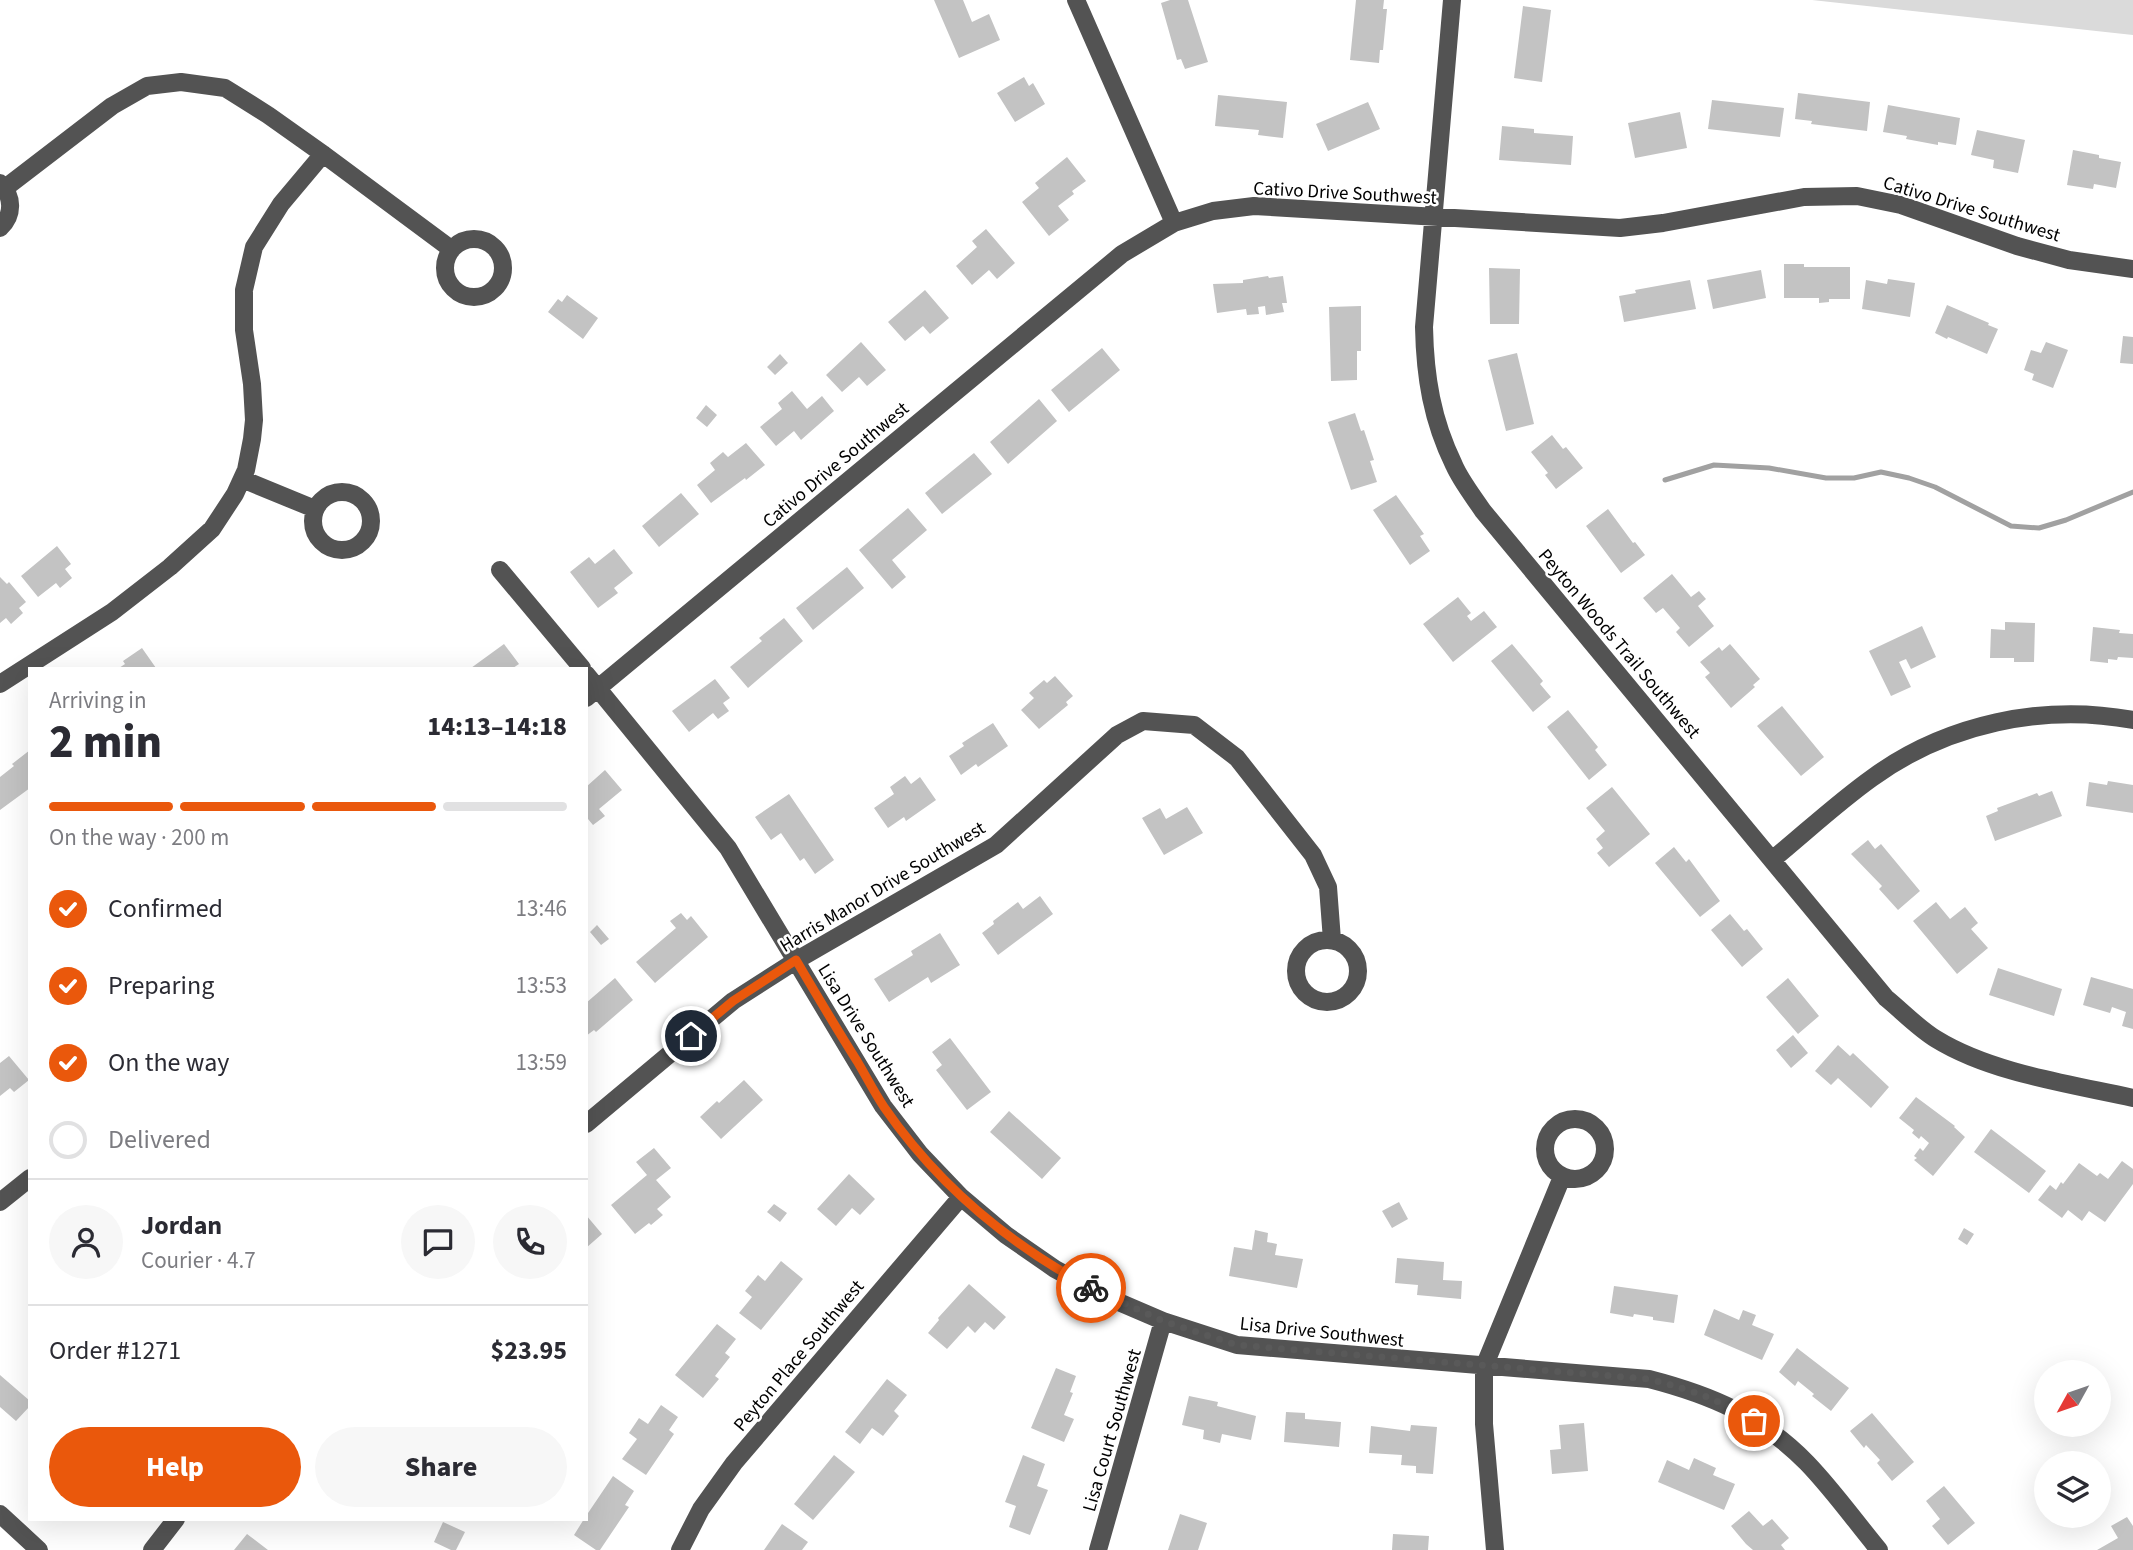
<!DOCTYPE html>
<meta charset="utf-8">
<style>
:root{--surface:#fff;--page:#f7f7f7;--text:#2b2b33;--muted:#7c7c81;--line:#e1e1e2;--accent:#ea580c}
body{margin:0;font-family:"Source Sans 3",sans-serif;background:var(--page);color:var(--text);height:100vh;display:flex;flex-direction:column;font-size:26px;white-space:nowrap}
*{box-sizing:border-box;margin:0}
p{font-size:23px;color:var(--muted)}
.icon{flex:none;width:38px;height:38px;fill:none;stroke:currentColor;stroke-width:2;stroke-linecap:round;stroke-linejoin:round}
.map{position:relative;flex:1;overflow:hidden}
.drawer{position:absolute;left:28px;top:667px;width:560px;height:854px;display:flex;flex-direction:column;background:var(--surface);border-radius:0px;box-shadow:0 7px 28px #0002}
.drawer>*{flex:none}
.needle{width:46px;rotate:230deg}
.tools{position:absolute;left:2034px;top:1360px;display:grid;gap:14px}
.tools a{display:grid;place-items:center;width:77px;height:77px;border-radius:50%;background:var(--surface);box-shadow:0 7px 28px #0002;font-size:35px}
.pin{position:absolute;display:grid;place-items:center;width:60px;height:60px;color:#fff;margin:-30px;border:4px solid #fff;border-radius:50%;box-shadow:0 2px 7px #0007}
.courier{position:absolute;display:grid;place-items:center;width:70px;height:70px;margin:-35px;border:5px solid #ea580c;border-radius:50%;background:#fff;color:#222;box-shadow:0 2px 9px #0007}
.summary em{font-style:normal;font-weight:800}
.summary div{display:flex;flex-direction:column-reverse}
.summary{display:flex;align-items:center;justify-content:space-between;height:119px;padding:0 21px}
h1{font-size:46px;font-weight:800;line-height:52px}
.bar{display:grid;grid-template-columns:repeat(4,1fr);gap:10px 7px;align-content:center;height:84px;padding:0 21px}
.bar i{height:9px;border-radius:5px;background:var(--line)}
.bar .current{background:var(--accent)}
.bar p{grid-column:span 4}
.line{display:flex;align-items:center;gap:18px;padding:0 21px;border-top:2px solid var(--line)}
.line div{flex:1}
.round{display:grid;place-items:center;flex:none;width:74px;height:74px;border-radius:37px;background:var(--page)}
ol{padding:0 21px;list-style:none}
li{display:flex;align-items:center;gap:21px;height:77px}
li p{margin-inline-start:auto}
li .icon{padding:7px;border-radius:50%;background:var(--accent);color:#fff;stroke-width:4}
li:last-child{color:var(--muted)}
li i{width:38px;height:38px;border:4px solid var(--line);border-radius:50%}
.action{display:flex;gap:14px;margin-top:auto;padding:14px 21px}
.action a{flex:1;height:80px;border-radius:42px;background:var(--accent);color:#fff;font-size:28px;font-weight:800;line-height:80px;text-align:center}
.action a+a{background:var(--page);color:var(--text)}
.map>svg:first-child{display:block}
.green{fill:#dadada}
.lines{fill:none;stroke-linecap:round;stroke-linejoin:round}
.stream{stroke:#a1a1a1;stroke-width:5}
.building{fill:#c3c3c3}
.minor{stroke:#535353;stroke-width:18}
.done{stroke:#595959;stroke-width:7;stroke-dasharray:0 12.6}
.route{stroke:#ea580c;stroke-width:9}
.labels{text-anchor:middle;stroke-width:5;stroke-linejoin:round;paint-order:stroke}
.street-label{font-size:19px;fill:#000;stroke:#fff}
</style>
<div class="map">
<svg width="2133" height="1550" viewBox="0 0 2133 1550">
<rect width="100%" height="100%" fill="#fff"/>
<path class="green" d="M1812 0H2133V35Z"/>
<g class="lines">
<path class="stream" d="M1665 480 1714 465 1769 468 1826 478H1854L1881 472 1909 478 1935 487 2011 526 2039 528 2066 520 2133 492"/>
</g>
<path class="building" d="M934 0H963L972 22 989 14 1000 40 959 58Z
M1170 0H1188L1208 62 1185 69 1181 59 1177 60 1161 3Z
M1356 0H1384L1383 9H1387L1383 50H1380L1379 63 1350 60Z
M1523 6 1551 10 1542 82 1514 78Z
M1024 77 1029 86 1033 83 1045 104 1015 122 997 93Z
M1798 93 1870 102 1867 131 1811 124 1812 121 1795 119Z
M1218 95 1287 102 1283 138 1258 135 1259 130 1215 126Z
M1712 100 1784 108 1780 137 1708 129Z
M1368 102 1380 129 1328 151 1316 124Z
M1888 105 1960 118 1956 145 1938 142V145L1906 139 1907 136 1883 132Z
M1680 112 1687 148 1635 158 1628 123Z
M1502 126 1534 129V133L1573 136 1571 165 1499 160Z
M1977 130 2025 140 2018 173 1993 168 1994 160 1971 155Z
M2073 150 2099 155V158L2121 162 2116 188 2094 184 2093 189 2067 185Z
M1067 157 1086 181 1072 191 1074 194 1058 206 1069 220 1049 236 1022 202 1039 188 1035 183Z
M986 229 1015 263 997 279 989 270 972 285 956 266 977 247 972 241Z
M1784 264H1804V267H1850V299H1829V302L1819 303V298H1784Z
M1489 268 1520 269 1519 324H1490Z
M1761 270 1766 298 1713 309 1707 280Z
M1268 276 1269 278 1283 276 1287 303H1282L1284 312 1266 315 1265 306 1258 307 1259 314 1247 315 1246 309 1217 313 1213 284 1243 283V280Z
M1888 279 1915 283 1910 317 1862 309 1866 280 1887 284Z
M1690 280 1696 309 1624 322 1619 296 1636 293 1635 290Z
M925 290 949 318 930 334 923 326 905 341 888 322Z
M567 295 598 318 583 339 548 312 558 299 562 302Z
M1947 305 1989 323 1988 325 1998 329 1987 354 1948 337 1947 339 1935 333Z
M1361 306V351H1357V380L1331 381 1329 307Z
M2123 336 2133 337V364L2120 363Z
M861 342 886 370 867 386 859 377 842 392 826 375Z
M2046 342 2068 350 2053 388 2032 380 2034 374 2024 370 2031 350 2041 353Z
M1102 348 1120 370 1069 412 1051 390Z
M1517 353 1534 424 1506 431 1488 360Z
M780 354 788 363 775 375 767 367Z
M792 391 807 409 822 396 834 411 801 440 794 431 776 446 760 427 782 409 778 403Z
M1039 399 1057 421 1008 464 990 442Z
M706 405 717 415 707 427 696 418Z
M1355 413 1361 431 1364 430 1374 460 1370 461 1377 482 1351 490 1328 422Z
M1552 435 1563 449 1566 447 1583 468 1556 489 1545 475 1548 473 1531 452Z
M746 443 765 465 746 480 745 478 711 503 697 485 715 470 710 463 723 452 728 457Z
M974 453 992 474 942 514 925 493Z
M681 493 699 514 659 547 642 526Z
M1396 495 1424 534 1420 536 1430 551 1410 565 1373 510Z
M908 508 927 530 892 560 906 577 892 589 859 550Z
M1608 509 1633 543 1635 542 1645 555 1621 573 1586 526Z
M57 546 71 564 65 569 72 578 60 588 56 583 38 597 21 576Z
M614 549 633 573 614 588 618 593 598 608 570 572 589 557 595 564Z
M847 567 864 588 813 630 796 608Z
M1672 574 1691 597 1699 591 1706 599 1698 606 1714 626 1689 647 1676 632 1680 628 1663 608 1656 613 1643 598Z
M0 577 7 584 9 582 26 602 19 608 23 613 11 624 6 618 0 623Z
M1458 597 1471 613 1467 616 1471 621 1484 611 1497 627 1453 662 1423 624Z
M784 618 803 641 748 688 730 667 762 641 759 638Z
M2005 622 2035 623 2034 662H2014V658H1990L1991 629 2005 630Z
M1922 626 1936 657 1911 669 1906 659 1899 662 1911 687 1891 696 1869 651Z
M2093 627 2120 630 2119 633 2133 634V658L2118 657 2117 660 2108 659V663L2090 661Z
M504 644 519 664 513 668H471Z
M1512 644 1543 681 1540 684 1551 697 1533 712 1491 661Z
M1730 644 1760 679 1753 685 1755 687 1731 708 1705 677 1710 673 1700 662 1719 647 1722 651Z
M142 648 156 668H119L125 664 123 661Z
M1055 676 1073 696 1066 702 1068 705 1039 729 1021 710 1034 698 1029 693 1044 680 1047 683Z
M715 679 730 698 723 703 729 711 718 719 713 713 689 732 672 711Z
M1782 706 1824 757 1801 776 1757 726Z
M1568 710 1598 747 1595 750 1607 765 1589 780 1547 727Z
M993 723 1008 746 978 767 976 764 961 775 949 756 964 746 962 743Z
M30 750V788L0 810V777L14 766 12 764Z
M605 770 622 790 599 809 605 816 593 825 588 819 586 821V787Z
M905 776 911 784 920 777 936 800 906 821 904 817 888 828 874 808 894 794 890 787Z
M2108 781 2133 785V813L2086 806 2089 782 2107 785Z
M1612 787 1650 834 1609 867 1597 853 1603 848 1596 839 1605 831 1586 808Z
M2052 791 2062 816 1995 841 1986 816 1998 811 1997 808 2037 793 2039 796Z
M789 794 834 860 815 874 804 858 800 861 781 833 771 840 755 817Z
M1187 807 1203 833 1164 855 1142 818 1160 808 1166 819Z
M1868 840 1875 849 1881 844 1920 891 1898 910 1879 889 1882 886 1851 854Z
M1674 847 1686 862 1689 859 1720 901 1700 917 1655 863Z
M1040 896 1053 914 998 955 982 933 994 924 993 921 1018 902 1023 909Z
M1936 902 1950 919 1965 907 1978 923 1971 929 1988 948 1957 974 1913 921Z
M681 913 687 920 691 916 708 937 655 983 636 962 676 928 670 921Z
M1730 914 1744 931 1747 929 1763 949 1742 967 1711 930Z
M597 925 609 939 601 945 590 932Z
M940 933 960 965 931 983 928 977 889 1002 874 979 913 955 911 951Z
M1998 968 2062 989 2054 1016 1989 995Z
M2091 977 2133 989V1029L2122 1026 2126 1012 2112 1007 2110 1013 2083 1005Z
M615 978 633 1000 596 1032 594 1030 586 1036V1003Z
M1788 978 1819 1016 1798 1034 1766 997Z
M1793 1035 1808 1053 1791 1068 1776 1050Z
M950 1038 991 1092 967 1110 936 1070 942 1065 932 1052Z
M1838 1045 1850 1056 1853 1053 1889 1087 1871 1108 1838 1078 1831 1085 1815 1071Z
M9 1056 29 1080 14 1092 10 1088 0 1096V1063Z
M744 1080 763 1100 721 1139 700 1117 717 1101 719 1103Z
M1916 1097 1955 1126 1954 1127 1965 1137 1933 1176 1914 1160 1917 1158 1914 1156 1920 1148 1923 1151 1929 1143 1921 1136 1919 1139 1912 1133 1914 1130 1899 1118Z
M1009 1111 1061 1158 1042 1179 990 1132Z
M1991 1129 2046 1171 2029 1193 1974 1152Z
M654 1148 671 1168 656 1180 671 1197 657 1209 663 1215 651 1225 649 1223 635 1234 611 1205 647 1175 636 1162Z
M2122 1161 2133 1169V1184L2105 1222 2089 1211 2082 1221 2068 1210 2062 1218 2038 1200 2050 1185 2056 1190 2061 1182 2063 1184 2079 1163 2097 1176 2100 1173 2108 1179Z
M849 1174 875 1199 860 1215 852 1208 836 1226 817 1209Z
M1399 1202 1408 1219 1392 1228 1382 1211Z
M774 1204 787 1213 780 1222 767 1212Z
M586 1215 602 1234 586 1248Z
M1964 1228 1974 1234 1967 1245 1958 1239Z
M1255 1230 1268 1233 1267 1242 1277 1244 1275 1255 1303 1259 1297 1288 1229 1276 1234 1247 1252 1250Z
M1397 1258 1444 1262 1443 1280 1462 1281 1461 1299 1417 1295 1418 1285 1395 1283Z
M781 1261 803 1279 761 1330 739 1313 752 1297 745 1291 758 1275 765 1281Z
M969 1284 1006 1317 994 1330 985 1322 975 1333 968 1326 947 1349 928 1333 939 1320 938 1318Z
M1614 1286 1678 1295 1674 1323 1653 1320V1317L1634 1314 1633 1317 1610 1313Z
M1714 1309 1739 1320 1743 1310 1756 1315 1752 1325 1774 1334 1762 1360 1704 1335Z
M717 1324 736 1339 725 1353 730 1357 715 1376 719 1379 703 1398 675 1375Z
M1797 1348 1849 1388 1831 1411 1812 1396 1814 1394 1798 1381 1795 1386 1779 1372Z
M1056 1368 1076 1376 1070 1392 1073 1393 1064 1415 1074 1419 1064 1442 1031 1428Z
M0 1375 30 1401V1406L16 1421 0 1407Z
M887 1379 907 1395 894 1411 899 1416 883 1436 872 1428 860 1444 845 1432Z
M1189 1396 1218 1402 1217 1406 1256 1416 1251 1440 1222 1434 1220 1443 1203 1439 1204 1430 1182 1425Z
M661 1405 678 1417 669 1430 674 1434 646 1475 622 1459 637 1439 629 1433 639 1418 648 1424Z
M1286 1412 1305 1413V1419L1341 1422 1339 1447 1284 1442Z
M1872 1413 1914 1462 1892 1481 1877 1463 1880 1460 1866 1445 1864 1448 1850 1431Z
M1584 1423 1588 1471 1552 1474 1550 1450 1561 1449 1559 1425Z
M1411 1425 1437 1427 1433 1474 1416 1473V1466L1401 1465 1402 1455 1369 1453 1371 1426 1410 1431Z
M834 1455 855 1472 813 1520 794 1504Z
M1023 1455 1045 1464 1037 1486 1048 1490 1030 1535 1009 1527 1016 1506 1005 1502Z
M1694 1458 1716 1468 1713 1475 1735 1484 1724 1510 1658 1482 1667 1460 1689 1470Z
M613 1476 634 1491 625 1505 629 1507 600 1550H596L574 1535 584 1519H586V1516Z
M1944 1486 1975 1523 1948 1545 1932 1526 1940 1519 1926 1501Z
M1749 1511 1763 1526 1772 1519 1789 1538 1781 1545 1785 1550H1753L1746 1544 1731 1526Z
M1180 1514 1207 1523 1198 1550H1168Z
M2127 1517 2133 1526V1550H2097L2118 1538 2111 1526Z
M443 1522 465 1532 456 1550H451L434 1542Z
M782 1524 808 1542 802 1550H764Z
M247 1534 268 1550H234Z
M1393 1534 1429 1536 1428 1550H1392Z"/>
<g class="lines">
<path class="minor" d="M1076 0 1174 223
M1452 0 1424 327C1425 377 1432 420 1454 465 1461 481 1473 496 1483 511L1886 998C1902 1011 1918 1028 1936 1039 1991 1073 2070 1084 2133 1098
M0 183C13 196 14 215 0 228
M5 188 112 106 147 86 181 82 225 88 268 115 323 154 451 249
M445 268a29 29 0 1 1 58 0a29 29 0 1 1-58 0Z
M242 479 315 509
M313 521a29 29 0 1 1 58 0a29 29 0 1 1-58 0Z
M500 570 582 668
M586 674 728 848 883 1106 920 1154 961 1197 1006 1235 1055 1269 1107 1297 1163 1321 1237 1345 1649 1379C1711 1395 1761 1416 1807 1463 1833 1490 1855 1521 1879 1550
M0 684 112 612 170 567 212 529 235 494 246 470 252 439 254 420 252 384 244 330V290L254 247 281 204 323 154
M586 698 1122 254 1174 223 1213 211 1254 206 1620 228 1663 223 1804 197 1857 196 1901 205 2017 246 2069 260 2133 269
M1772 860C1805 833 1837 803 1872 778 1946 724 2043 703 2133 720
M1296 971a31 31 0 1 1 62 0a31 31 0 1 1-62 0Z
M1545 1149a30 30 0 1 1 60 0a30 30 0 1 1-60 0Z
M586 1124 733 1001 797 960 996 845 1117 735 1143 721 1194 725 1237 758 1313 855 1328 887 1332 940
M0 1202 30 1178
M0 1514 39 1550
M152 1550 176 1519
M680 1550 701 1509 734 1463 961 1197
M1098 1550 1163 1321
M1495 1550 1484 1424V1367L1562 1177"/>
</g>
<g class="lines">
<path class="done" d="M1091 1288 1163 1321 1237 1345 1649 1379C1687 1389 1720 1399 1754 1421"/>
<path class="route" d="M691 1036 733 1001 796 960C816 994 836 1028 857 1061 866 1076 874 1092 884 1107 937 1184 1009 1244 1091 1288"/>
</g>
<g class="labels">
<g class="street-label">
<text transform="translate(1345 192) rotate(3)" y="7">Cativo Drive Southwest</text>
<text transform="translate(1972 208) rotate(17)" y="7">Cativo Drive Southwest</text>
<text transform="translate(835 464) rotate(-40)" y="7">Cativo Drive Southwest</text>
<text transform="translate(1620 643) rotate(50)" y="7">Peyton Woods Trail Southwest</text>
<text transform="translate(882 886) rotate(-31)" y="7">Harris Manor Drive Southwest</text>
<text transform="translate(867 1035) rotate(58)" y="7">Lisa Drive Southwest</text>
<text transform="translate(1322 1331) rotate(6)" y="7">Lisa Drive Southwest</text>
<text transform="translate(798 1355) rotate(-50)" y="7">Peyton Place Southwest</text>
<text transform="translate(1111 1430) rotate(-74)" y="7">Lisa Court Southwest</text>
</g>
</g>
</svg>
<div class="tools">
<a><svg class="needle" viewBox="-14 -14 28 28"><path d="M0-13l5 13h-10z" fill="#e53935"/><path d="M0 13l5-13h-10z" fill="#7c7c81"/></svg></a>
<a><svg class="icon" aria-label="layers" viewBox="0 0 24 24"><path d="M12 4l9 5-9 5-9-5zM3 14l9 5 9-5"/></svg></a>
</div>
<div class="pin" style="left:1754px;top:1421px;background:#ea580c"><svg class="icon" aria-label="bag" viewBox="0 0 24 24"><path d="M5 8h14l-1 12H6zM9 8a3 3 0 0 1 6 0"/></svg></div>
<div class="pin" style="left:691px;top:1036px;background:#1f2937"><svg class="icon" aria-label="home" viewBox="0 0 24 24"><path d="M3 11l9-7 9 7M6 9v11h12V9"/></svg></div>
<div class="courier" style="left:1091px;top:1288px"><svg class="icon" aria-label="bike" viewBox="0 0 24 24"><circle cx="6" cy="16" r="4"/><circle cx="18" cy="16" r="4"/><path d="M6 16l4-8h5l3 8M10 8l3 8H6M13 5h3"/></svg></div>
<section class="drawer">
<div class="summary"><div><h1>2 min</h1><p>Arriving in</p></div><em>14:13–14:18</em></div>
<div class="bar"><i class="current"></i><i class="current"></i><i class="current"></i><i></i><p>On the way · 200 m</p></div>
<ol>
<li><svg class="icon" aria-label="check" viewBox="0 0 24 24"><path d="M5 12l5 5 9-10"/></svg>Confirmed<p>13:46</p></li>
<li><svg class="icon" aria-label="check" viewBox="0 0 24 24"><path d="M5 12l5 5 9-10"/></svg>Preparing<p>13:53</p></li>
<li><svg class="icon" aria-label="check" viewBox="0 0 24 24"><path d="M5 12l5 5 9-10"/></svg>On the way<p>13:59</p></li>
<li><i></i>Delivered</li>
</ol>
<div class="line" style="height:126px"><a class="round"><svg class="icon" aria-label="person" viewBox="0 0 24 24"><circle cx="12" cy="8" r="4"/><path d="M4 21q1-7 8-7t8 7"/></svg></a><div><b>Jordan</b><p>Courier · 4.7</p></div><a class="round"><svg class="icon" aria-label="chat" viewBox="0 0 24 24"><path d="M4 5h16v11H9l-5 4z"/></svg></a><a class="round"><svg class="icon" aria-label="phone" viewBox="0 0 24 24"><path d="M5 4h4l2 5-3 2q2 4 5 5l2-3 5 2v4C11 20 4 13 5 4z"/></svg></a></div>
<div class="line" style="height:91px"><div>Order #1271</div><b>$23.95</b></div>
<div class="action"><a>Help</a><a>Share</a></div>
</section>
</div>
